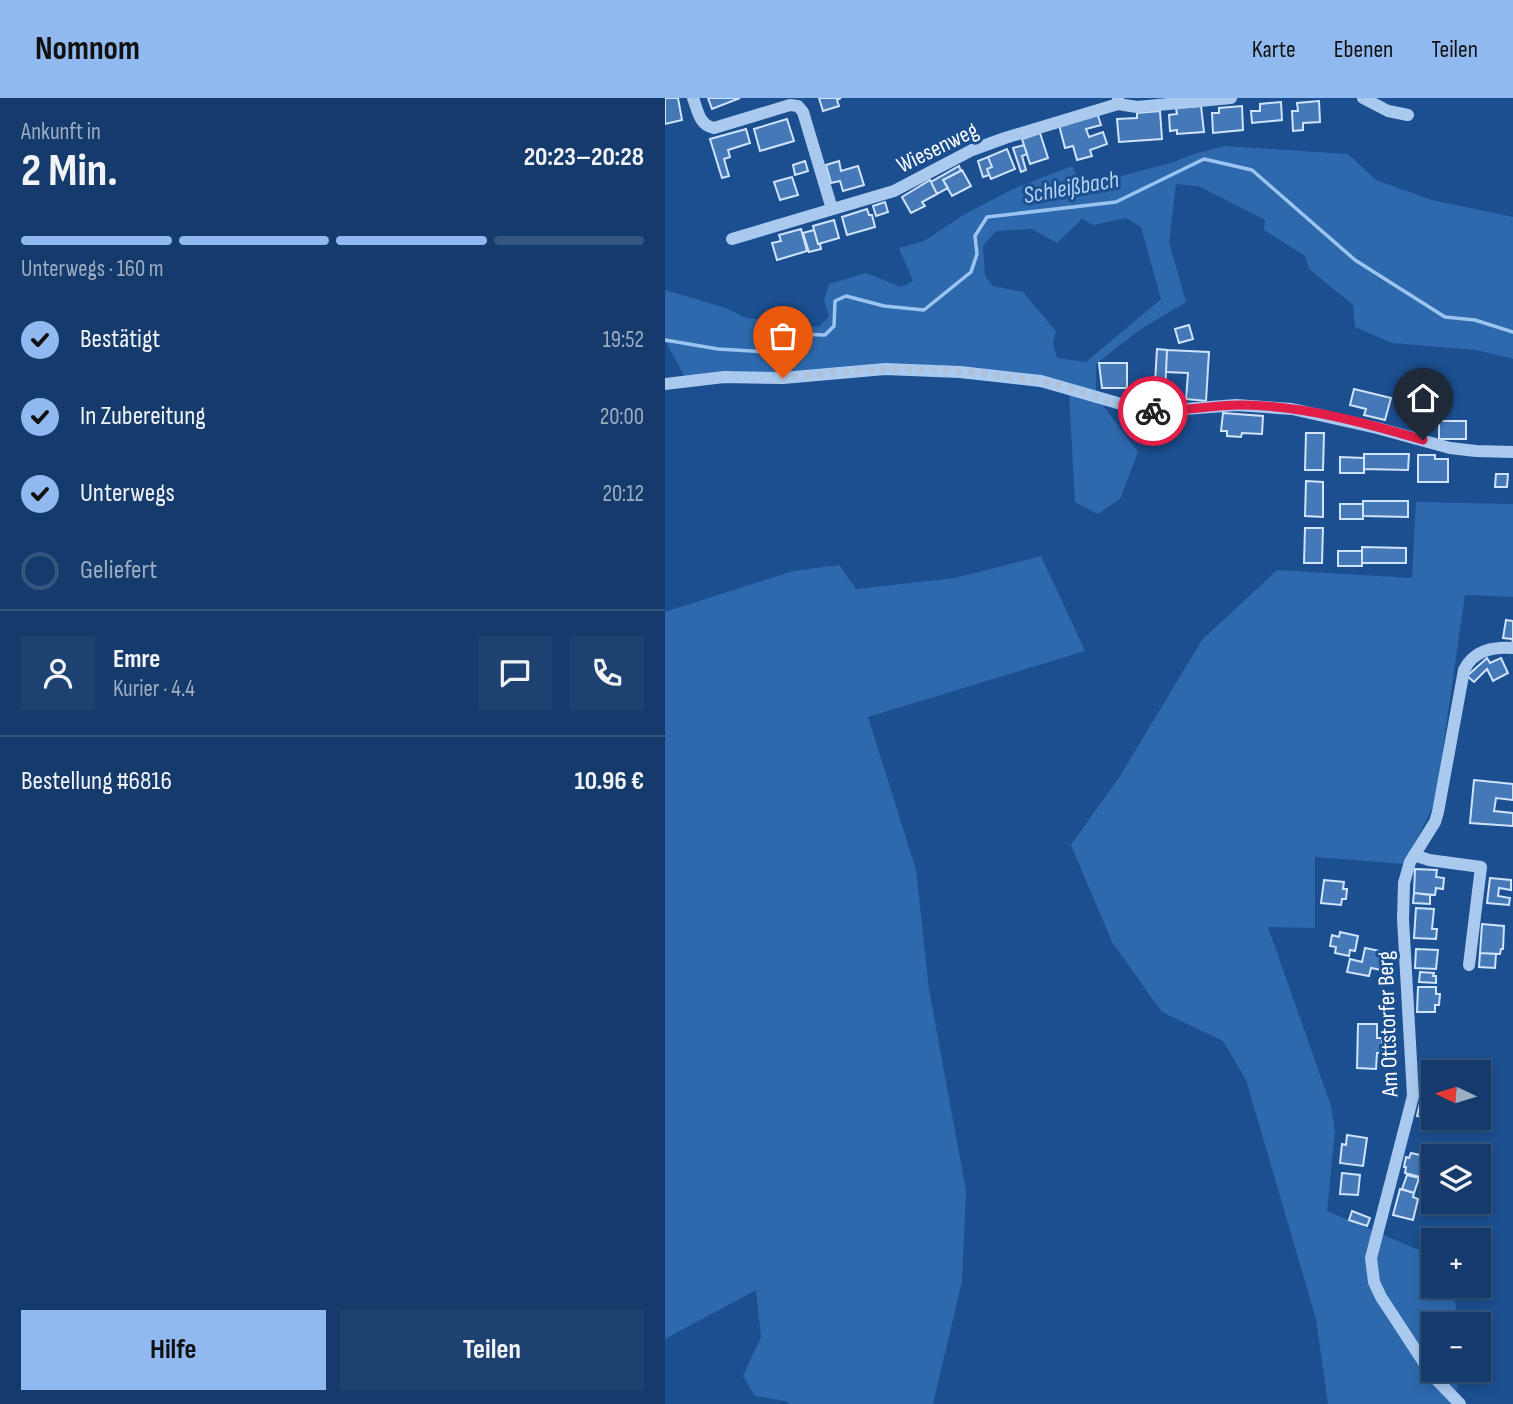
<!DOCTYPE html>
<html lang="de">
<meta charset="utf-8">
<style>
:root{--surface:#143b6b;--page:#1d4271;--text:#f1f3f6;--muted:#9dadc1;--line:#33557e;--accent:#90b9f0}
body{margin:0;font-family:"Sofia Sans Condensed",sans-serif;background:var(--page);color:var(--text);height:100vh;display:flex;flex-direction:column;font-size:26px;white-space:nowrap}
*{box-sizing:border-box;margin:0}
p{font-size:23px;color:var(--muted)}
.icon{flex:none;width:38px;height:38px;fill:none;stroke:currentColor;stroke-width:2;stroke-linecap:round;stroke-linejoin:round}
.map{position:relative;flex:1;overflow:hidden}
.side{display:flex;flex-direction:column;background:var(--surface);width:665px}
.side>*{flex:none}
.needle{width:46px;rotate:274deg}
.buttons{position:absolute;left:756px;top:962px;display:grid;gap:14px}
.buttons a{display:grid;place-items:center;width:70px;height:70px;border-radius:0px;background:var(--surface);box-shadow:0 4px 10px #0003,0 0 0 2px var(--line);font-size:35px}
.pin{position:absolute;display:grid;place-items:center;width:60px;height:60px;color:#fff;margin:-72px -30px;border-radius:50% 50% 50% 0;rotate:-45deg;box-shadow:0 0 7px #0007}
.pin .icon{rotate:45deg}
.courier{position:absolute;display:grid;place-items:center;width:70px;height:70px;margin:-35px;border:5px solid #e11d48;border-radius:50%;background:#fff;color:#222;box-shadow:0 2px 9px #0007}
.summary em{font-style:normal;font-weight:700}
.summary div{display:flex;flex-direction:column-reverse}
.summary{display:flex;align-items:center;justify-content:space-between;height:119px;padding:0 21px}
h1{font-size:46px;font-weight:700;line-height:52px}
.bar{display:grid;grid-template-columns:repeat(4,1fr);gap:10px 7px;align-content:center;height:84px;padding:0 21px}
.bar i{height:9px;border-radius:5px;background:var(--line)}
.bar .on{background:var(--accent)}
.bar p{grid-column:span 4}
.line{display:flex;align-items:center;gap:18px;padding:0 21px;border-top:2px solid var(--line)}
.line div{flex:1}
.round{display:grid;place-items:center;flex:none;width:74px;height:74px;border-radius:0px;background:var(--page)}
ol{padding:0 21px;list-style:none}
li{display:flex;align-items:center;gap:21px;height:77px}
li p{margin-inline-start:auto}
li .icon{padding:7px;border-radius:50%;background:var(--accent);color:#111;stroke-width:4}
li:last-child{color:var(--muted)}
li i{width:38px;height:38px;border:4px solid var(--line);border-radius:50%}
.action{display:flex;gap:14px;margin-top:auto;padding:14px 21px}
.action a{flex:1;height:80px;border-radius:0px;background:var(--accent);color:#111;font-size:28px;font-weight:700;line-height:80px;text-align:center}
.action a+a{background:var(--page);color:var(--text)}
header{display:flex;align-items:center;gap:42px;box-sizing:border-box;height:98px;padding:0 35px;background:var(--accent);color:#111}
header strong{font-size:33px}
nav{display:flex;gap:38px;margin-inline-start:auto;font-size:24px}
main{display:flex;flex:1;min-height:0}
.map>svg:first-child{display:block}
.green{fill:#2e69ad;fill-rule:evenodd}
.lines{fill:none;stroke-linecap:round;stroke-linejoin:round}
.stream{stroke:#9cc4f0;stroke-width:3.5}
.building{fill:#4478b7;stroke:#cfe3fa;stroke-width:2}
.minor{stroke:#a9c9ee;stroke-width:12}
.done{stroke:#afc1d8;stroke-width:7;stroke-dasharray:0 12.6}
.route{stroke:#e11d48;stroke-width:9}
.labels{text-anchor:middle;stroke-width:6;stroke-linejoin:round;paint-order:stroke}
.street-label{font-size:23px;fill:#fff;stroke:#1b4f8f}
.water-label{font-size:24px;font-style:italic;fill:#b5d3f5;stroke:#1b4f8f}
</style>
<header>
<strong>Nomnom</strong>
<nav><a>Karte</a><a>Ebenen</a><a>Teilen</a></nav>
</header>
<main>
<section class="side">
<div class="summary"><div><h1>2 Min.</h1><p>Ankunft in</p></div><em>20:23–20:28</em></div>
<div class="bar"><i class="on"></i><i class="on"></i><i class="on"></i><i></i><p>Unterwegs · 160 m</p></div>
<ol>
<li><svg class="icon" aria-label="check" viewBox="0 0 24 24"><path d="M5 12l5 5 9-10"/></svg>Bestätigt<p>19:52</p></li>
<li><svg class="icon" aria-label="check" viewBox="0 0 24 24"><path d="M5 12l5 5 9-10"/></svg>In Zubereitung<p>20:00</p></li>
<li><svg class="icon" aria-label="check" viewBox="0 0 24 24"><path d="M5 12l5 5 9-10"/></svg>Unterwegs<p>20:12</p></li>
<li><i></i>Geliefert</li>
</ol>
<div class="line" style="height:126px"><a class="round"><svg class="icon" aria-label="person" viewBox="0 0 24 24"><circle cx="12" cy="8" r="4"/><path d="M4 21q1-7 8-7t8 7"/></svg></a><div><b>Emre</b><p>Kurier · 4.4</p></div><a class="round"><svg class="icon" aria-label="chat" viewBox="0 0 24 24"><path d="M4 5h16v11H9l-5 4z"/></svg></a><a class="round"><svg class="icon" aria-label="phone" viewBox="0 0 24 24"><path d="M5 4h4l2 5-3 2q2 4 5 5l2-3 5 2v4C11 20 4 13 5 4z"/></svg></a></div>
<div class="line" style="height:91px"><div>Bestellung #6816</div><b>10.96 €</b></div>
<div class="action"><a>Hilfe</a><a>Teilen</a></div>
</section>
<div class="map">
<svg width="848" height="1306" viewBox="0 0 848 1306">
<rect width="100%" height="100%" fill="#1b4f8f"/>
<path class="green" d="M559 48 683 56 711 82 767 102 848 119V261L811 252 727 245 690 229 688 207 644 171 640 158 599 132 600 122 533 88 511 86 504 144 521 204 473 233 431 266V293L440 310 473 354 455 401 433 416 410 404 404 294 326 282 218 273 23 285 0 242V192L61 210 81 220 154 229 164 218 159 203 164 186 201 175 236 189 248 183 234 150 259 143 300 116 348 91 407 68 417 88 506 65 526 57ZM461 120 476 129 496 201 421 264 392 260 388 245 391 233 358 194 328 188 320 178 318 148 331 133 367 131 392 145 417 121 428 127Z
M751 404 848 406V499L800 497 770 705 739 766 650 759V830L603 829 666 1008 670 1033 662 1113 768 1158V1188H788L793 1227H768V1272H796L788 1306H663L651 1221 581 982 558 943 497 914 447 844 406 747 455 678 537 542 612 472 747 480Z
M376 458 420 553 203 619 251 772 264 891 301 1093 297 1183 268 1306H125L120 1303 90 1298 78 1278 96 1239 91 1192 0 1241V514L128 473 174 467 191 491 290 480Z"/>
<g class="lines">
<path class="stream" d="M0 242 53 251 102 254 131 236 160 237 169 228 170 203 181 198 219 208 259 212 306 174 312 156 310 138 322 119 451 104 539 61 587 72 690 162 780 219 810 222 848 234"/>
</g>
<path class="building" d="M0 0H13L17 22 0 26Z
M43 0H75L47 11Z
M154 0H176L172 2 174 8 158 13Z
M654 3 655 24 638 25V32L628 33 627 13H633L632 5Z
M616 4 617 22 587 25 586 13H595V6Z
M536 8 539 34 512 36V32L505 33 504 17 512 16 511 10Z
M577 8 578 32 548 35 547 15H554V10Z
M495 13 497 41 454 44 452 21 472 20V15Z
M432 15 436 27 421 31 424 39 438 34 442 46 425 52 427 58 412 62 408 48 400 50 394 27Z
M122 21 129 43 95 53 89 31Z
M81 31 85 45 63 52 65 59 59 61 64 78 57 80 45 41Z
M375 35 383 60 365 66 357 41Z
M359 47 362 56 357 58 361 72 356 74 348 50Z
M342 51 350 71 326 81 322 71 327 69 323 59Z
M323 59 327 69 322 71 324 77 318 79 313 63Z
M140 63 143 73 130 77 128 67Z
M174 63 176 73 193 68 199 87 178 93 175 83 166 85 161 67Z
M294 68 296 73 278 82 283 90 272 96 266 84Z
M297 72 306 88 287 98 278 82Z
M127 79 133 97 115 102 109 84Z
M265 82 272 96 257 104 260 108 246 115 237 99Z
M220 104 223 114 211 118 208 108Z
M202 111 204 117H207L210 129 182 137 177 119Z
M169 122 174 140 153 146 148 128Z
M136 131 142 153 112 162 107 145 116 143 114 137Z
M149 132 153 146H155L156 151 144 154 138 135Z
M524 227 528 241 514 245 510 231Z
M492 251 502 252 500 296H505V302L489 301Z
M502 252 544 254 541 303 521 301 523 275 501 274Z
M434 265H462V290H437Z
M689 291 726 300 720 322 699 317 701 311 685 307Z
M558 315 598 318 597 336 577 335 576 339 562 338V333H556Z
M774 323H801V341H774Z
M641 335H659L658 372H640Z
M699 356H744L743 372 699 371Z
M753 357H770V361H783V384H753Z
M675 359 699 360V375H675Z
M831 376H843L842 389H830Z
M641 383 658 384V419L640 418Z
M698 403H743V419L698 418Z
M675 406H698V421H675Z
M640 430H658L657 465H639Z
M697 449 741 450V465H697Z
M673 453H697V468H673Z
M841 522 848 523V544L847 541 838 540Z
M822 560 825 565 836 560 843 575 828 583 822 571 809 584 802 578Z
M809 682 848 686V702L831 700 829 713 848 715V728L805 725Z
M750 771 772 772 771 779 779 780 778 791 771 790 770 797 749 795Z
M825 780 846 782V792L834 790 833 798 845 800 844 807 822 805Z
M659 782 679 784 678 791H682L681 801H677L676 807 656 805Z
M749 795 765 797V806L748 805Z
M751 810 769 811 767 831H772L771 841 749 840Z
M817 826 839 828 838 851H836L835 856 815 855Z
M675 834 693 838 690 853 685 852 684 858 670 855 671 849 665 848 667 837 674 839Z
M700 850 720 854 716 872 706 870 704 878 682 874 685 861 697 864Z
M751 851 773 852 771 871 750 870Z
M815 855 831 856 830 870 814 869Z
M755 874 769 875 768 878H771V885L754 884Z
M753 889H771V896H775L774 907H770V914H752Z
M693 926H712V940H717V955H712L711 971 692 970Z
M759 988 768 989V1020H773V1023L752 1018Z
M682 1037 702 1040 698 1068 675 1065 677 1046 681 1047Z
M746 1055 760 1058 755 1079 740 1075 741 1069H739L741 1059 744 1060Z
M677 1075 695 1077 693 1097 675 1096Z
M742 1077 754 1080 749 1095 737 1091Z
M735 1091 749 1095 748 1099 753 1101 748 1122 728 1117Z
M687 1113 705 1120 702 1128 684 1122Z"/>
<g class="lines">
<path class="minor" d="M28 0C33 13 34 27 49 30L125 7 133 8 138 14 167 111
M453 0V6L472 9 566 0
M698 0 723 13 743 17
M67 141 229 93 307 52 340 40 453 6
M0 286 59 279 118 280 220 271 295 274 376 283 477 312 494 313 571 307 627 311 712 330 785 350 811 353 848 354
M749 757 764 762 816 769 804 867
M795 1306 767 1277 716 1199 709 1184 706 1160 748 998 738 821 739 785 745 764 770 724 773 714 799 572C809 552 827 549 848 550"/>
</g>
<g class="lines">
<path class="done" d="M118 280C151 277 186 272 219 271 269 269 326 276 375 283 414 289 449 310 488 313"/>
<path class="route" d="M488 313C519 314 549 306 579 307 639 308 701 325 758 342"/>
</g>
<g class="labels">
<g class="street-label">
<text transform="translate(272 49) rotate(-26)" y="8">Wiesenweg</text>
<text transform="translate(722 926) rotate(-92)" y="8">Am Ottstorfer Berg</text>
</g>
<g class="water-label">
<text transform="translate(406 89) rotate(-10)" y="8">Schleißbach</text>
</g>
</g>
</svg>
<div class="buttons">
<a><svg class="needle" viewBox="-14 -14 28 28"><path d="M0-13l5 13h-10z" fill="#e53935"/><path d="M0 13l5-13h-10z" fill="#9dadc1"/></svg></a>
<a><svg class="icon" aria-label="layers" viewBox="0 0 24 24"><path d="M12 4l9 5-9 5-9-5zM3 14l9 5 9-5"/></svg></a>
<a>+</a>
<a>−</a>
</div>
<div class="pin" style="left:118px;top:280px;background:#ea580c"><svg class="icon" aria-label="bag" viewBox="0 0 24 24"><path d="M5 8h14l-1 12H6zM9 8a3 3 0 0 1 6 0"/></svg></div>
<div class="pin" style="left:758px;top:342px;background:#1f2937"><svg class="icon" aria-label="home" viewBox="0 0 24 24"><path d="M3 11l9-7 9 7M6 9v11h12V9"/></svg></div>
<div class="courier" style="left:488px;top:313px"><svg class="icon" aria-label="bike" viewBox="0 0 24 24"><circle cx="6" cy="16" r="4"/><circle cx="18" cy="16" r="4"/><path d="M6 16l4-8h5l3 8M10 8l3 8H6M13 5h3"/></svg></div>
</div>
</main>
